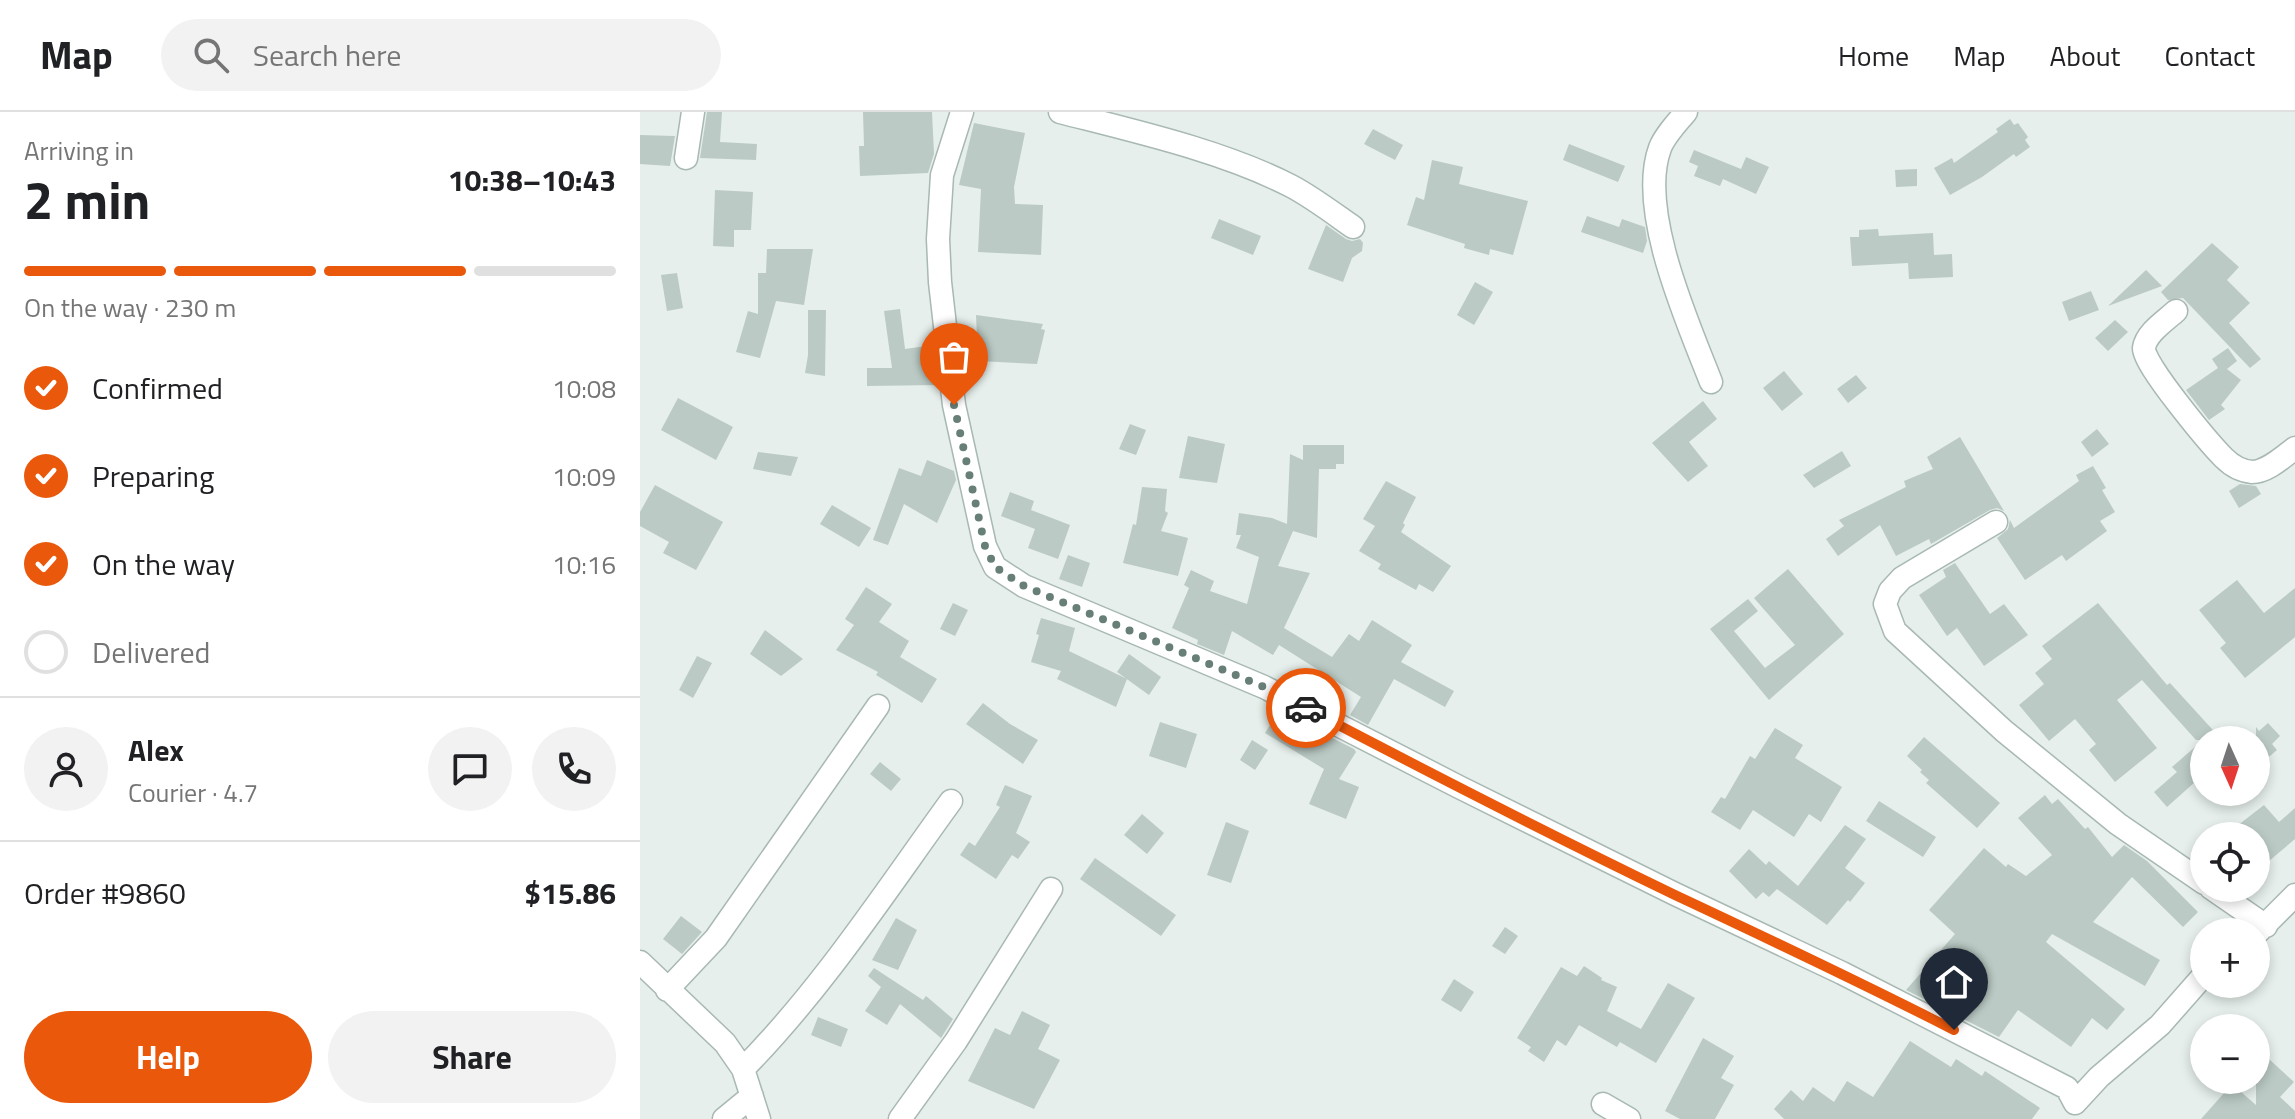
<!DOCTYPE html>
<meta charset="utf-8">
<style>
:root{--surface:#fff;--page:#f2f2f2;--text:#202124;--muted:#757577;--line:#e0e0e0;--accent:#ea580c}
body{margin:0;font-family:"Titillium Web",sans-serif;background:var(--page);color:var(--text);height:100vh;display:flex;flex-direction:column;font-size:30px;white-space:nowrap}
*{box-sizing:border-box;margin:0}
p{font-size:26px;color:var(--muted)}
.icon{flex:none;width:44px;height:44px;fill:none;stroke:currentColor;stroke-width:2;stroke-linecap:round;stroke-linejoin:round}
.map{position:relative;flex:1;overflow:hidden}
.panel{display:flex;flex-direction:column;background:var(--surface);width:640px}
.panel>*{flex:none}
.needle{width:52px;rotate:177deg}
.tools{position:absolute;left:1550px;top:614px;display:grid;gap:16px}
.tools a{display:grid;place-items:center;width:80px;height:80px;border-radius:50%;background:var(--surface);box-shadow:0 4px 12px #0003;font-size:40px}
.pin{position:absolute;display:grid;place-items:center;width:68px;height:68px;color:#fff;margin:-82px -34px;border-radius:50% 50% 50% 0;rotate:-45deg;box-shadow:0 0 8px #0007}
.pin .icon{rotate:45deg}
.courier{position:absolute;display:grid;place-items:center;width:80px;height:80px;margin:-40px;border:6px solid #ea580c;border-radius:50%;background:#fff;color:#222;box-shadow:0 2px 10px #0007}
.summary em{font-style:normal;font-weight:700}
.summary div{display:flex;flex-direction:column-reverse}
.summary{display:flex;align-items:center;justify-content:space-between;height:136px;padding:0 24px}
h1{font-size:52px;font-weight:700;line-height:60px}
.bar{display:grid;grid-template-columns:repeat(4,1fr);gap:12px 8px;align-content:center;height:96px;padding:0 24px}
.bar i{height:10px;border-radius:6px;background:var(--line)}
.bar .current{background:var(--accent)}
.bar p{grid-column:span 4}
.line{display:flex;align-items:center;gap:20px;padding:0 24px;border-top:2px solid var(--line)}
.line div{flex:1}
.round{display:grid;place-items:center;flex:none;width:84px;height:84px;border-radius:42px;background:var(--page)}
ol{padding:0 24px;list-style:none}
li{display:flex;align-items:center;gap:24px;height:88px}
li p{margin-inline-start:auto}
li .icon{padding:8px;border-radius:50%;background:var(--accent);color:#fff;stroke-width:4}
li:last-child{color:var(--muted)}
li i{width:44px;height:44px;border:4px solid var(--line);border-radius:50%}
.button{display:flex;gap:16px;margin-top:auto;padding:16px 24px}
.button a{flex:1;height:92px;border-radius:48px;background:var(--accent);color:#fff;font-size:32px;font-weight:700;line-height:92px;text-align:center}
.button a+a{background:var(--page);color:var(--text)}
header{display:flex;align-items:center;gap:48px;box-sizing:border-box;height:112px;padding:0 40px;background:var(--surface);border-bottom:2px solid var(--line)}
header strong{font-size:38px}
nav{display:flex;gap:44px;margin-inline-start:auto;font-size:28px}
.search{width:560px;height:72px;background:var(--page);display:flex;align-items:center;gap:20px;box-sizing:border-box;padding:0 28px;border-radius:44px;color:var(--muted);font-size:30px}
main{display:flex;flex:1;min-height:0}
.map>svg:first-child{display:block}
.building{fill:#bbcac4}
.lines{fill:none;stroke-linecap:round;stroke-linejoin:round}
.minor-casing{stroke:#a8b8b2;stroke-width:25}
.minor{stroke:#fff;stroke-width:22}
.done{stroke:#687f78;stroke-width:8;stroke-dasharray:0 14.4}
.route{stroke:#ea580c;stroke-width:10}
</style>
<header>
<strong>Map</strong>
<div class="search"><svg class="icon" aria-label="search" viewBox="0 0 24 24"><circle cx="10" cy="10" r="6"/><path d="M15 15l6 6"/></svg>Search here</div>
<nav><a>Home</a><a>Map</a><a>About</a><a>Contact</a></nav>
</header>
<main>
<section class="panel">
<div class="summary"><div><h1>2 min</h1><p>Arriving in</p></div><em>10:38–10:43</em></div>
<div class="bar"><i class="current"></i><i class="current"></i><i class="current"></i><i></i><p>On the way · 230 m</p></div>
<ol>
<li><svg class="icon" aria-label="check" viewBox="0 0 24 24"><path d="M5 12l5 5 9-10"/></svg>Confirmed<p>10:08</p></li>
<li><svg class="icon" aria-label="check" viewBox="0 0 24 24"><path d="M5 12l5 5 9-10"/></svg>Preparing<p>10:09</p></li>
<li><svg class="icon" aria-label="check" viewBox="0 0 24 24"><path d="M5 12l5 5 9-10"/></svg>On the way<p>10:16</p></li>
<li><i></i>Delivered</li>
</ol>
<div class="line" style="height:144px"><a class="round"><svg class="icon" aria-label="person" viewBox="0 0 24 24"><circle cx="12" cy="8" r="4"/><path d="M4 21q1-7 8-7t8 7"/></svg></a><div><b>Alex</b><p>Courier · 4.7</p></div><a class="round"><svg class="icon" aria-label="chat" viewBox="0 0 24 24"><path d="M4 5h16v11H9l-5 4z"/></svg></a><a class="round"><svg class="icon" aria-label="phone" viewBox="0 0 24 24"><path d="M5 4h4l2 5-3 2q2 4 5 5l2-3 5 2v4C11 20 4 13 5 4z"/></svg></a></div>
<div class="line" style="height:104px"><div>Order #9860</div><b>$15.86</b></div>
<div class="button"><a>Help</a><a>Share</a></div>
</section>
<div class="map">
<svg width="1655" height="1007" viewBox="0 0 1655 1007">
<rect width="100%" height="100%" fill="#e6efeb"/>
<path class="building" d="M67 0H82L80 30 117 32 116 48 60 46Z
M223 0H292L294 42 288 61 220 64 219 34H224Z
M1370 7 1374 13 1378 11 1388 25 1385 28 1390 35 1376 45 1374 42 1342 65 1310 83 1294 56 1312 46 1314 51 1358 20 1356 17Z
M334 11 385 21 374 75 375 92 403 93 401 143 338 140 341 77 319 73Z
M733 17 763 33 755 48 724 32Z
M0 23 35 24 30 54 0 52Z
M929 32 985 54 978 70 923 48Z
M1054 38 1101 57 1106 45 1129 55 1116 82 1083 67 1080 74 1054 64 1058 54 1049 50Z
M792 48 823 55 819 72 888 89 873 143 850 137 849 143 824 136 825 132 767 113 776 85 784 88Z
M1277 57V74L1256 75 1255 58Z
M75 78 113 80 111 118H94V135L73 134Z
M947 104 979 115 982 107 1005 115 1007 129 1003 141 941 120Z
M579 107 621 124 613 143 571 126Z
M686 113 706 127 712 129 720 127 723 131 722 139 712 146 703 170 668 157Z
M1238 117 1239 124 1293 121 1294 143 1312 142 1313 165 1269 167 1268 151 1212 154 1210 125H1219V118Z
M1572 131 1599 155 1587 168 1610 191 1589 211 1621 247 1610 256 1543 186 1528 188 1521 180Z
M127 137H173L164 193 136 189 120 246 96 240 108 199 118 202V161H126Z
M1506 158 1522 174 1468 194Z
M37 161 43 196 27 199 21 163Z
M835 170 853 180 834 213 817 203Z
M1451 179 1459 198 1429 209 1422 190Z
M260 197 265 237 293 233 298 273 227 274V256H252L244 199Z
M168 198H186L185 264 165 261 168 243Z
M336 203 403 212 401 217 405 218 397 252 338 249Z
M1475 208 1488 220 1468 239 1455 226Z
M1588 236 1597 249 1587 257 1601 268 1581 293 1585 297 1569 308 1546 278 1578 256 1572 247Z
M1144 259 1163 282 1142 299 1123 276Z
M1216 263 1227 276 1208 291 1197 277Z
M38 286 93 315 76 348 21 318Z
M1063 289 1077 307 1049 330 1068 354 1048 370 1012 331Z
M490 312 506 318 496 343 479 337Z
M1457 317 1469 332 1452 345 1441 330Z
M548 324 585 332 577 371 539 366Z
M1320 325 1364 399 1357 396 1350 398 1291 432 1289 427 1256 444 1240 413 1198 444 1186 427 1204 414 1199 408 1266 375 1264 369 1293 357 1287 345Z
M663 333H704V352H696V357H679L677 426 653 419 638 454 670 461 644 516 692 545 709 522 719 529 732 508 772 533 761 550 814 579 805 595 754 567 728 613 710 603 721 585 639 533 633 543 592 519 584 543 557 532 558 528 532 516 549 476 544 473 551 458 574 469 570 479 607 492 619 445 596 436 601 423H596L599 401 632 406 647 412 650 342 663 348Z
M1202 339 1211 354 1174 376 1163 363Z
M118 340 158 345 151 364 113 357Z
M287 348 314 359 316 368 297 411 264 392 248 433 233 428 259 356 281 364Z
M1453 354 1466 376 1462 378 1475 400 1460 409 1467 419 1426 449 1422 443 1385 468 1357 426 1368 417 1370 408 1374 416 1439 369 1436 363Z
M746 369 776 385 763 411 765 413 761 420 811 454 793 480 779 472 776 478 738 457 741 452 719 439 735 414 723 407Z
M1600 372 1616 374 1621 382 1599 396 1589 379Z
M15 373 83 410 56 458 23 441 29 430 0 414V400Z
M502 375 527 377 525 399 528 401 521 419 548 426 538 464 483 451 493 412 496 413Z
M370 380 394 389 391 398 430 413 418 447 388 436 395 417 361 404Z
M192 393 231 416 219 435 180 412Z
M428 443 450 451 442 475 419 467Z
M1315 451 1350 502 1364 492 1388 523 1344 554 1317 516 1307 524 1279 483 1306 465 1303 458Z
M1148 457 1204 522 1129 588 1070 517 1108 487 1118 499 1094 519 1125 556 1155 533 1114 486Z
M1597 468 1624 501 1655 476V525L1605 566 1580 536 1586 531 1559 498Z
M226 475 252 492 239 510 269 529 260 545 297 567 282 591 236 563 238 560 196 538 214 513 205 507Z
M313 491 328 498 315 524 300 517Z
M1458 491 1527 573 1530 571 1582 628H1564V662L1527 695 1514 680 1537 660 1532 655 1563 628H1556L1502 568 1477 588 1517 636 1475 670 1449 638 1456 632 1435 607 1409 629 1379 593 1404 572 1395 561 1412 547 1402 534Z
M401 506 435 516 429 539 487 567 476 595 417 567 421 559 391 550 399 523 396 522Z
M125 518 163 547 141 564 110 542Z
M489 542 521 565 509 583 477 560Z
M57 544 72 551 53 586 39 578Z
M343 591 370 612 398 628 383 652 326 612Z
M639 599 714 637 716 640 699 667 719 675 706 707 669 692 684 657 625 621Z
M520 610 557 622 546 656 509 644Z
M1628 611 1640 624 1632 632 1637 638 1616 656V615L1619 619Z
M1135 616 1163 633 1155 646 1202 675 1181 710 1169 702 1154 725 1113 698 1100 718 1071 700 1081 685 1085 687 1110 644 1115 647Z
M1284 625 1360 691 1337 716 1286 671 1289 668 1280 660 1282 658 1267 644Z
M612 628 628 638 615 658 600 648Z
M240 650 261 667 251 679 230 662Z
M365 673 392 684 376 721 390 730 378 747 372 743 356 767 320 743 329 730 335 734 360 695 356 693Z
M1405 683 1412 692 1418 687 1445 717 1448 715 1472 745 1484 733 1507 749 1558 800 1543 815 1492 765 1453 810 1520 848 1505 874 1412 822 1406 830 1485 897 1467 918 1452 906 1431 935 1378 898 1359 925 1266 878 1315 822 1289 798 1344 736 1366 755 1368 752 1386 764 1412 743 1378 706Z
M1239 689 1296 725 1283 745 1226 709Z
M1624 693 1639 710 1655 696V727L1616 760V724H1584Z
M502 702 524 721 507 742 484 723Z
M586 710 609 719 591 771 567 763Z
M1205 713 1226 727 1205 756 1225 771 1210 790 1208 788 1187 813 1137 777 1129 785 1123 780 1116 787 1089 759 1109 737 1126 753 1129 749 1158 774Z
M455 746 536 803 521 824 440 767Z
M41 804 62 820 42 842 23 827Z
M256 806 277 818 258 858 232 848Z
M865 815 878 824 865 842 852 834Z
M944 854 962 866 961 868 977 875 967 899 1001 917 1028 871 1055 886 1016 951 980 930 977 935 939 913 926 934 917 928 904 950 888 939 891 935 877 926 921 855 937 864Z
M234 856 283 888 286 884 313 907 301 926 260 892 247 913 225 899 241 875 228 864Z
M814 867 834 880 821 900 801 888Z
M382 899 410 913 398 937 420 948 394 997 328 969 355 916 370 923Z
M178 905 208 917 201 935 171 923Z
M1063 926 1094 944 1081 966 1094 973 1075 1007H1040L1025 999Z
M1270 929 1311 955 1316 947 1342 964 1345 959 1400 996 1392 1007H1144L1134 997 1151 978 1163 989 1173 975 1194 990 1207 969 1233 985Z
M1629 947 1654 970 1640 985 1655 999V1007H1561L1592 972 1616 993V962Z"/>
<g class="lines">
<defs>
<path id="minor" d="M322 0 302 63 298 127 300 170 314 293 345 434 355 455 384 474 624 575 819 675 1035 782 1202 861 1427 976 1435 991 1459 965 1520 913 1564 863
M420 0C494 19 583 39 651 74 672 85 693 101 713 115
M1046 0C1037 11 1025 23 1020 36 997 98 1048 211 1071 270
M46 46 53 0
M1536 199C1525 209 1506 221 1504 236 1502 251 1570 332 1584 346 1591 353 1601 359 1612 360 1627 360 1643 345 1655 336
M1356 410 1262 466 1250 479 1245 492 1255 519 1364 619 1478 712 1564 771
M1571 776 1626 814
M1616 822 1655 783
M0 850 85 931 103 957 119 1007
M27 878 76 826 238 594
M103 957C182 877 245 780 311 689
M963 992 989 1007
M84 1007 112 984
M260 1007 316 929 411 777"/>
</defs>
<use href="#minor" class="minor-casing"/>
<use href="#minor" class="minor"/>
</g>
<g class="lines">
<path class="done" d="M314 293 345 434 355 455 384 474 624 575 666 596"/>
<path class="route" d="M666 596C788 660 911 723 1035 783 1129 827 1222 871 1314 918"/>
</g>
</svg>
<div class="tools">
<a><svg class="needle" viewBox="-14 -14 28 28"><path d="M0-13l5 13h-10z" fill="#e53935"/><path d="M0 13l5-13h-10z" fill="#757577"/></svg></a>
<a><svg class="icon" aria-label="locate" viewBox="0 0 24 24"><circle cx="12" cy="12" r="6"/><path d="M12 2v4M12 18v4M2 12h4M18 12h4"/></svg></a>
<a>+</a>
<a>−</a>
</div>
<div class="pin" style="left:314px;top:293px;background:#ea580c"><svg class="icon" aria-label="bag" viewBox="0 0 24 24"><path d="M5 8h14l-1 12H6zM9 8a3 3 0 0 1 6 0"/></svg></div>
<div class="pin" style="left:1314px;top:918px;background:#1f2937"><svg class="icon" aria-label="home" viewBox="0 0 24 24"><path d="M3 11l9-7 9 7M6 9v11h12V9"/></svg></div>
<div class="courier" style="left:666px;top:596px"><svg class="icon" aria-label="car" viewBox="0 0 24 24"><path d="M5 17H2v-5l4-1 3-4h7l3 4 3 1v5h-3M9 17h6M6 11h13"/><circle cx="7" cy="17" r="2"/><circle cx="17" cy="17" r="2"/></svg></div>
</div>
</main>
